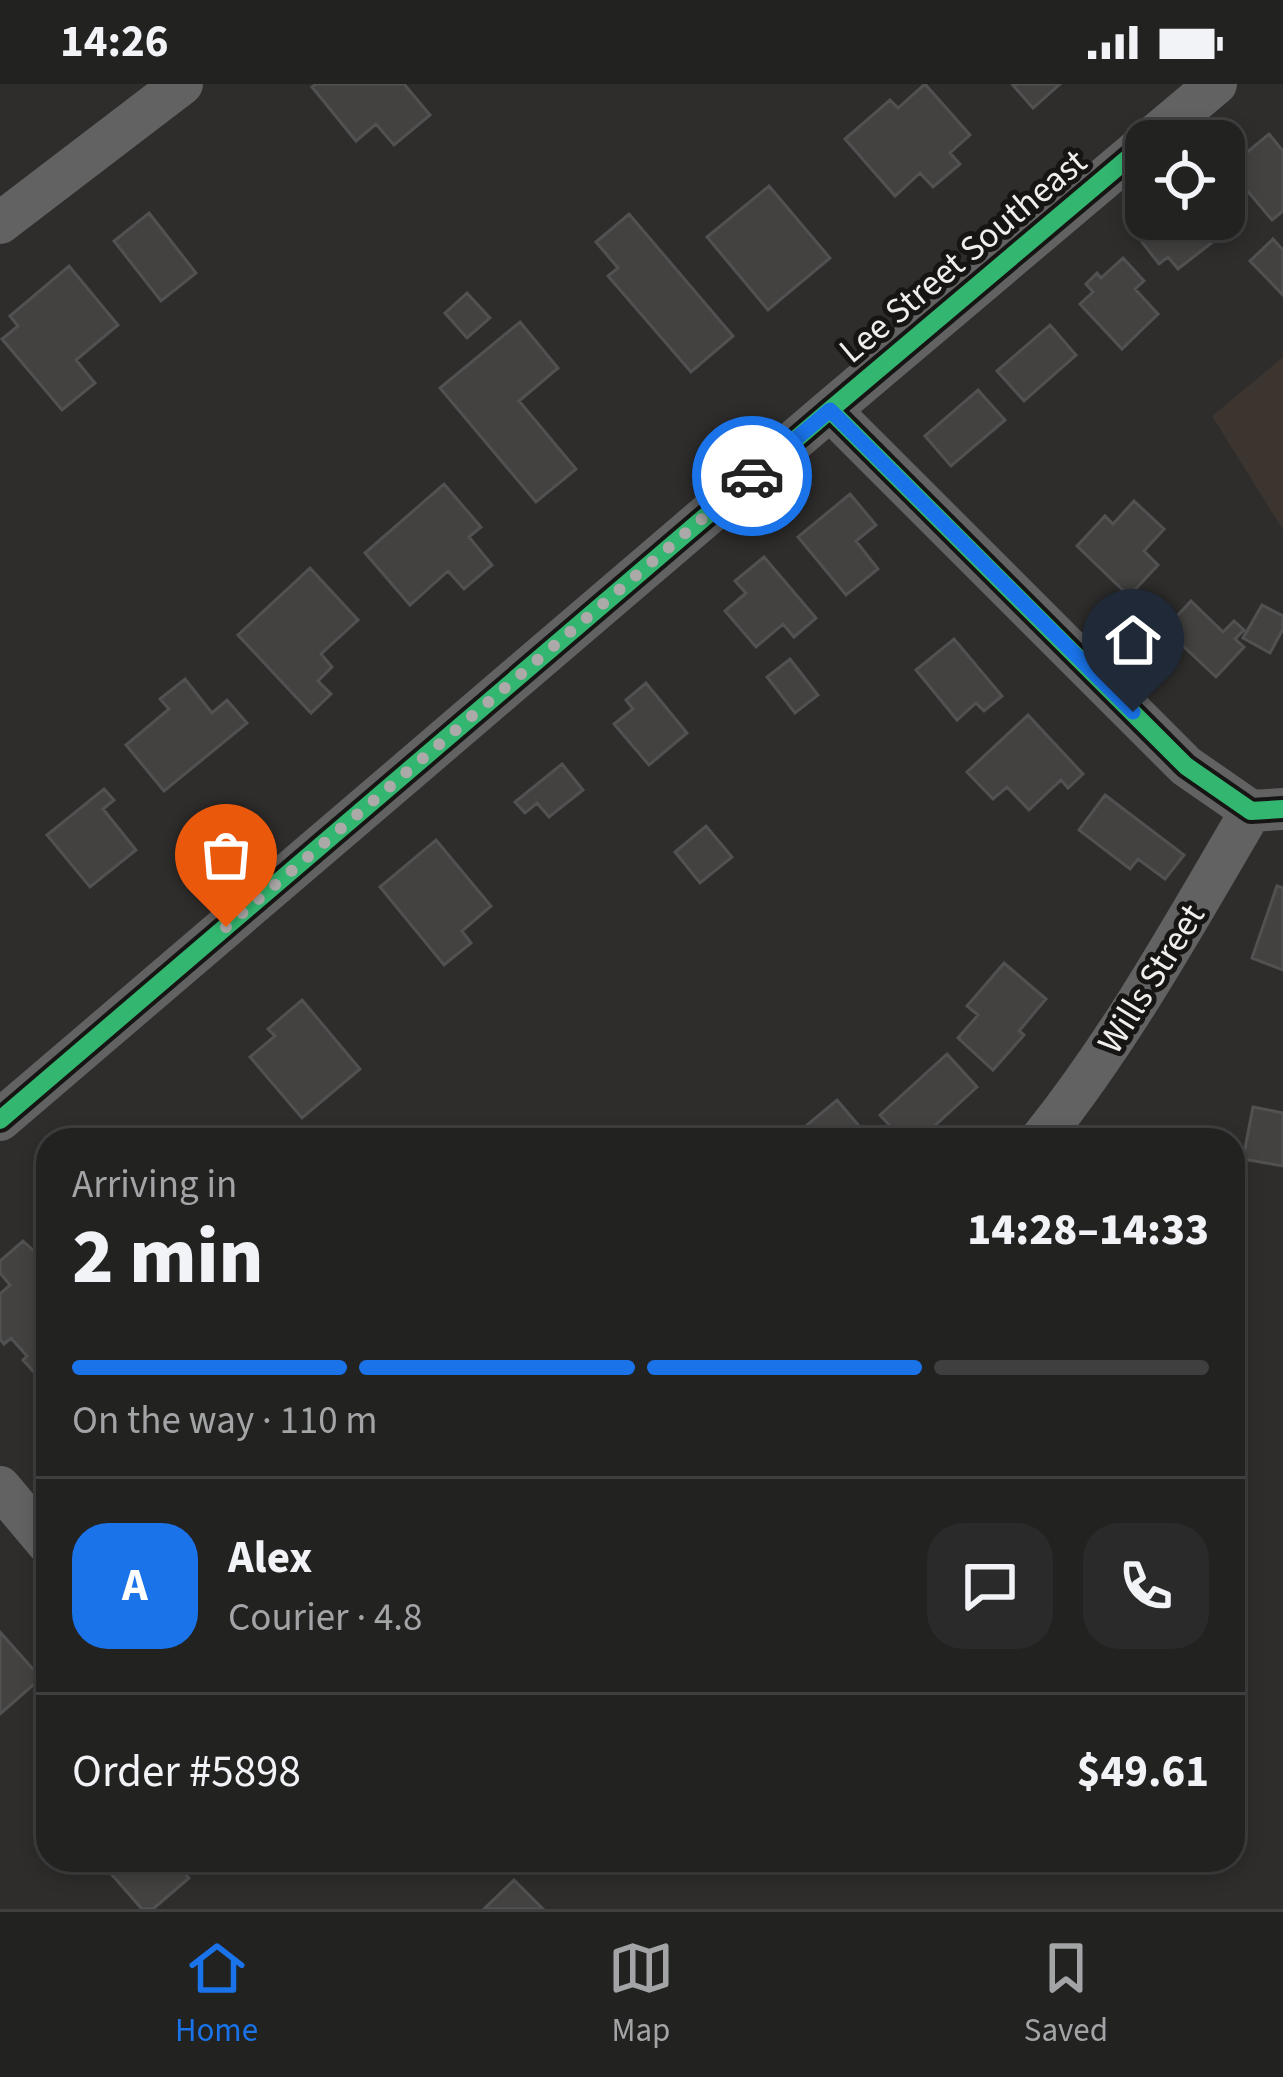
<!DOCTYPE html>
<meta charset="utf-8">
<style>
:root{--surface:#222221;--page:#2a2a2a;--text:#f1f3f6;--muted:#a2a4a5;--line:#3f3f3f;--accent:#1a73e8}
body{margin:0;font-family:"Source Sans 3",sans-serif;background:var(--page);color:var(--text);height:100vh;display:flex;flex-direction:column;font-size:45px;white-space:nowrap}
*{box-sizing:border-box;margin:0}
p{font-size:39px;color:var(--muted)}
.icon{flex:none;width:66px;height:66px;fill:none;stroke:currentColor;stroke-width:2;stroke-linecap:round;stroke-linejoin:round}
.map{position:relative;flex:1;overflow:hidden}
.details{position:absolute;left:36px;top:1044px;width:1209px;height:744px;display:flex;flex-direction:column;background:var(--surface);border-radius:36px;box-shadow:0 6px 18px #0003,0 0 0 3px var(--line)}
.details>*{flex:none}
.fabs{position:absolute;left:1125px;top:36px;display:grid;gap:24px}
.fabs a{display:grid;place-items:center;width:120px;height:120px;border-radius:24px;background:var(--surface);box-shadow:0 6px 18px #0003,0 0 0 3px var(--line);font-size:60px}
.pin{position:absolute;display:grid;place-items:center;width:102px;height:102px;color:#fff;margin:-123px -51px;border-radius:50% 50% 50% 0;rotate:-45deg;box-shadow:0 0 12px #0007}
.pin .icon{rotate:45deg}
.courier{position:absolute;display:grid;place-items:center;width:120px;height:120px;margin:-60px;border:9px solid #1a73e8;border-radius:50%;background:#fff;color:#222;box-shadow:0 3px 15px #0007}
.overview em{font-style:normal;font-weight:800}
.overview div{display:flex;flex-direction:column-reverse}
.overview{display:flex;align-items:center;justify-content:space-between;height:204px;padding:0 36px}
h1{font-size:78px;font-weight:800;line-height:90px}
.bar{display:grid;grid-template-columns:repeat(4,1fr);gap:18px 12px;align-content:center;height:144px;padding:0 36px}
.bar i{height:15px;border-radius:9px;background:var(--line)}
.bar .current{background:var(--accent)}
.bar p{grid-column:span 4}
.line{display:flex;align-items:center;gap:30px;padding:0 36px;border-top:3px solid var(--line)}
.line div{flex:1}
.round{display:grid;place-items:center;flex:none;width:126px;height:126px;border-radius:36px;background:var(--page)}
.status{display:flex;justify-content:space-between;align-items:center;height:84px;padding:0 60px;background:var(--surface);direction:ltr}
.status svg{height:33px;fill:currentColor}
.tab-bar{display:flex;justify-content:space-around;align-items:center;height:168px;border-top:3px solid var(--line);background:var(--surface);font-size:33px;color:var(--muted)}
.tab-bar a{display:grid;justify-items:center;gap:6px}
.tab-bar .current{color:var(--accent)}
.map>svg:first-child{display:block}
.built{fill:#3b342f}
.building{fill:#434241;stroke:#525151;stroke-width:3}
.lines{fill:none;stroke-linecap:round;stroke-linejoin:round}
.street{stroke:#636262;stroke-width:42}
.cycleway-casing{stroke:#161514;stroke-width:26}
.cycleway{stroke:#33b770;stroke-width:18}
.done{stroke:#acaaa9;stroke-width:12;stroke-dasharray:0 21.6}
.route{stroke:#1a73e8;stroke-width:15}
.labels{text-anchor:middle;stroke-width:10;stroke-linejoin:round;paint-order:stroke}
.street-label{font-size:36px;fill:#f0eeed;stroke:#161514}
</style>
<div class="status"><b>14:26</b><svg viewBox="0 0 49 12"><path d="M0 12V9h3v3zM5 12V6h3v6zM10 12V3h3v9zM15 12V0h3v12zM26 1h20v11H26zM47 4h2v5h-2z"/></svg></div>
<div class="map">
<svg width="1283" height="1825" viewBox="0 0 1283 1825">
<rect width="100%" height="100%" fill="#2e2d2c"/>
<path class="built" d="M1283 273V446L1212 332Z"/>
<path class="building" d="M316 0H404L430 31 394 61 376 40 356 57 312 3Z
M925 0 970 51 950 69 960 80 933 103 920 89 895 112 845 55 890 16 898 24Z
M1012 0H1060L1033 24Z
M1269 50 1283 67V127L1272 136 1228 84Z
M769 102 830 174 768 226 707 153Z
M149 129 196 189 161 217 114 157Z
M629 130 733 252 691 288 608 192 618 184 596 158Z
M1171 135H1211L1223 150 1178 185 1168 173 1159 180 1142 158Z
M1273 155 1283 166V211L1250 177Z
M1123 174 1144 197 1135 205 1158 230 1122 265 1080 220 1093 208 1086 200 1097 189 1101 194Z
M69 182 118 241 76 276 95 299 62 326 2 255 18 242 10 232Z
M467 209 490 234 467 254 445 229Z
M520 238 558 284 519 317 576 385 536 418 440 304Z
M1050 241 1076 271 1024 317 997 287Z
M978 306 1005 336 951 382 925 352Z
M444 400 481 443 469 453 492 481 464 505 448 487 410 521 365 469Z
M850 410 876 441 856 457 878 485 846 511 798 453Z
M1134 417 1164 445 1144 467 1158 481 1129 512 1077 462 1105 432 1113 440Z
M764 473 816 534 794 553 783 540 756 563 725 527 746 509 735 497Z
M310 484 358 536 321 570 332 583 318 597 331 610 311 629 238 551Z
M1191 517 1223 548 1234 537 1244 546 1235 555 1244 563 1216 593 1165 545Z
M1262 521 1283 532V545L1270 569 1243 554Z
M954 555 1002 612 984 627 976 619 957 636 916 586Z
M790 575 818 611 795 629 767 593Z
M185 595 212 629 227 616 247 639 164 707 126 661 169 625 160 615Z
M646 599 687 649 649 681 614 640 633 625 626 616Z
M1028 631 1083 690 1068 704 1061 696 1029 726 1007 703 993 715 967 688Z
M562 680 583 706 549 733 537 719 525 729 515 718Z
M104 705 114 716 103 725 136 766 90 803 47 751Z
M1105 711 1184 771 1165 795 1138 775 1130 785 1079 746Z
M706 742 732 773 700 799 675 768Z
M436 756 491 822 462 847 471 859 444 881 380 803Z
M1277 802 1283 804V886L1252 874Z
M1004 879 1046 915 1019 947 1024 951 993 986 958 954 978 931 967 922Z
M302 916 360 985 302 1034 250 973 275 952 268 945Z
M947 970 977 1003 919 1056H903L880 1031Z
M837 1016 871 1056H789Z
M1253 1023 1283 1029V1082L1243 1075Z
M23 1157 48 1180V1290L41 1296 23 1276 27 1272 11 1254 4 1260 0 1255V1210L10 1201 0 1189V1177Z
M0 1548 41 1594 0 1630Z
M99 1776H173L189 1794 153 1825H142Z
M514 1796 543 1825H484Z"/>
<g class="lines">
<path class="street" d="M1148 57 1216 0
M0 139 182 0
M830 326 1186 682 1251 727 1283 725
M0 1036 830 326 1146 59
M1040 1056C1122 954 1185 839 1251 727
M0 1403 48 1460"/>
<defs>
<path id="cycleway" d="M830 326 1186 682 1251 727 1283 725
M0 1036 830 326 1146 59"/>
</defs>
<use href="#cycleway" class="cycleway-casing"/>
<use href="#cycleway" class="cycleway"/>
</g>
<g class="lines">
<path class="done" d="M226 843 752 392"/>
<path class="route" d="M752 392 830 326 1133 628"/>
</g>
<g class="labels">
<g class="street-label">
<text transform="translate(962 171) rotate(-40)" y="13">Lee Street Southeast</text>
<text transform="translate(1150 894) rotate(-58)" y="13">Wills Street</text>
</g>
</g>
</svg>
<div class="fabs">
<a><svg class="icon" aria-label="locate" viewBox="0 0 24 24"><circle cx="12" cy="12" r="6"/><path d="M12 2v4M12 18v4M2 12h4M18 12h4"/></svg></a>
</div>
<div class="pin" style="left:226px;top:843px;background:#ea580c"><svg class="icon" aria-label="bag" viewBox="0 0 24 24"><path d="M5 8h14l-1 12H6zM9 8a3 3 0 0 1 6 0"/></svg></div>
<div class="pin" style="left:1133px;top:628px;background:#1f2937"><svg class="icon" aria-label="home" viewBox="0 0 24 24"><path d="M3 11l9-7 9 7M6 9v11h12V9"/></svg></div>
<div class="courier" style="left:752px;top:392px"><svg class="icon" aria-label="car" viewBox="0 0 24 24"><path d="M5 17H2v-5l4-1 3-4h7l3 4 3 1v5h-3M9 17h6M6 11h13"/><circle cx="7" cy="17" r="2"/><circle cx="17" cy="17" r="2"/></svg></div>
<section class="details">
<div class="overview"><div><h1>2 min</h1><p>Arriving in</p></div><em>14:28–14:33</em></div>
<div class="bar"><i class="current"></i><i class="current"></i><i class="current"></i><i></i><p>On the way · 110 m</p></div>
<div class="line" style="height:216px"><b class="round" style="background:var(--accent);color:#fff">A</b><div><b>Alex</b><p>Courier · 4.8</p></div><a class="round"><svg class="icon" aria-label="chat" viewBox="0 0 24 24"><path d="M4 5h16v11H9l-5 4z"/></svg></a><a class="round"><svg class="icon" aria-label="phone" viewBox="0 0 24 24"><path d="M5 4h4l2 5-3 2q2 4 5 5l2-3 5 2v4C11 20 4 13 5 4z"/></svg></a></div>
<div class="line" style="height:156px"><div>Order #5898</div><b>$49.61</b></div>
</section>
</div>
<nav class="tab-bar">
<a class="current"><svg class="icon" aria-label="home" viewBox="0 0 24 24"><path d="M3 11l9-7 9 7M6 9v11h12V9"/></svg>Home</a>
<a><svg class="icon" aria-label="map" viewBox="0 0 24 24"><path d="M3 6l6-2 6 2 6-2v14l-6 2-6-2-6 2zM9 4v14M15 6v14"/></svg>Map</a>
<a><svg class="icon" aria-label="saved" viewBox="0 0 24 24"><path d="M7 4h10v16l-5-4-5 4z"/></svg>Saved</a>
</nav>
